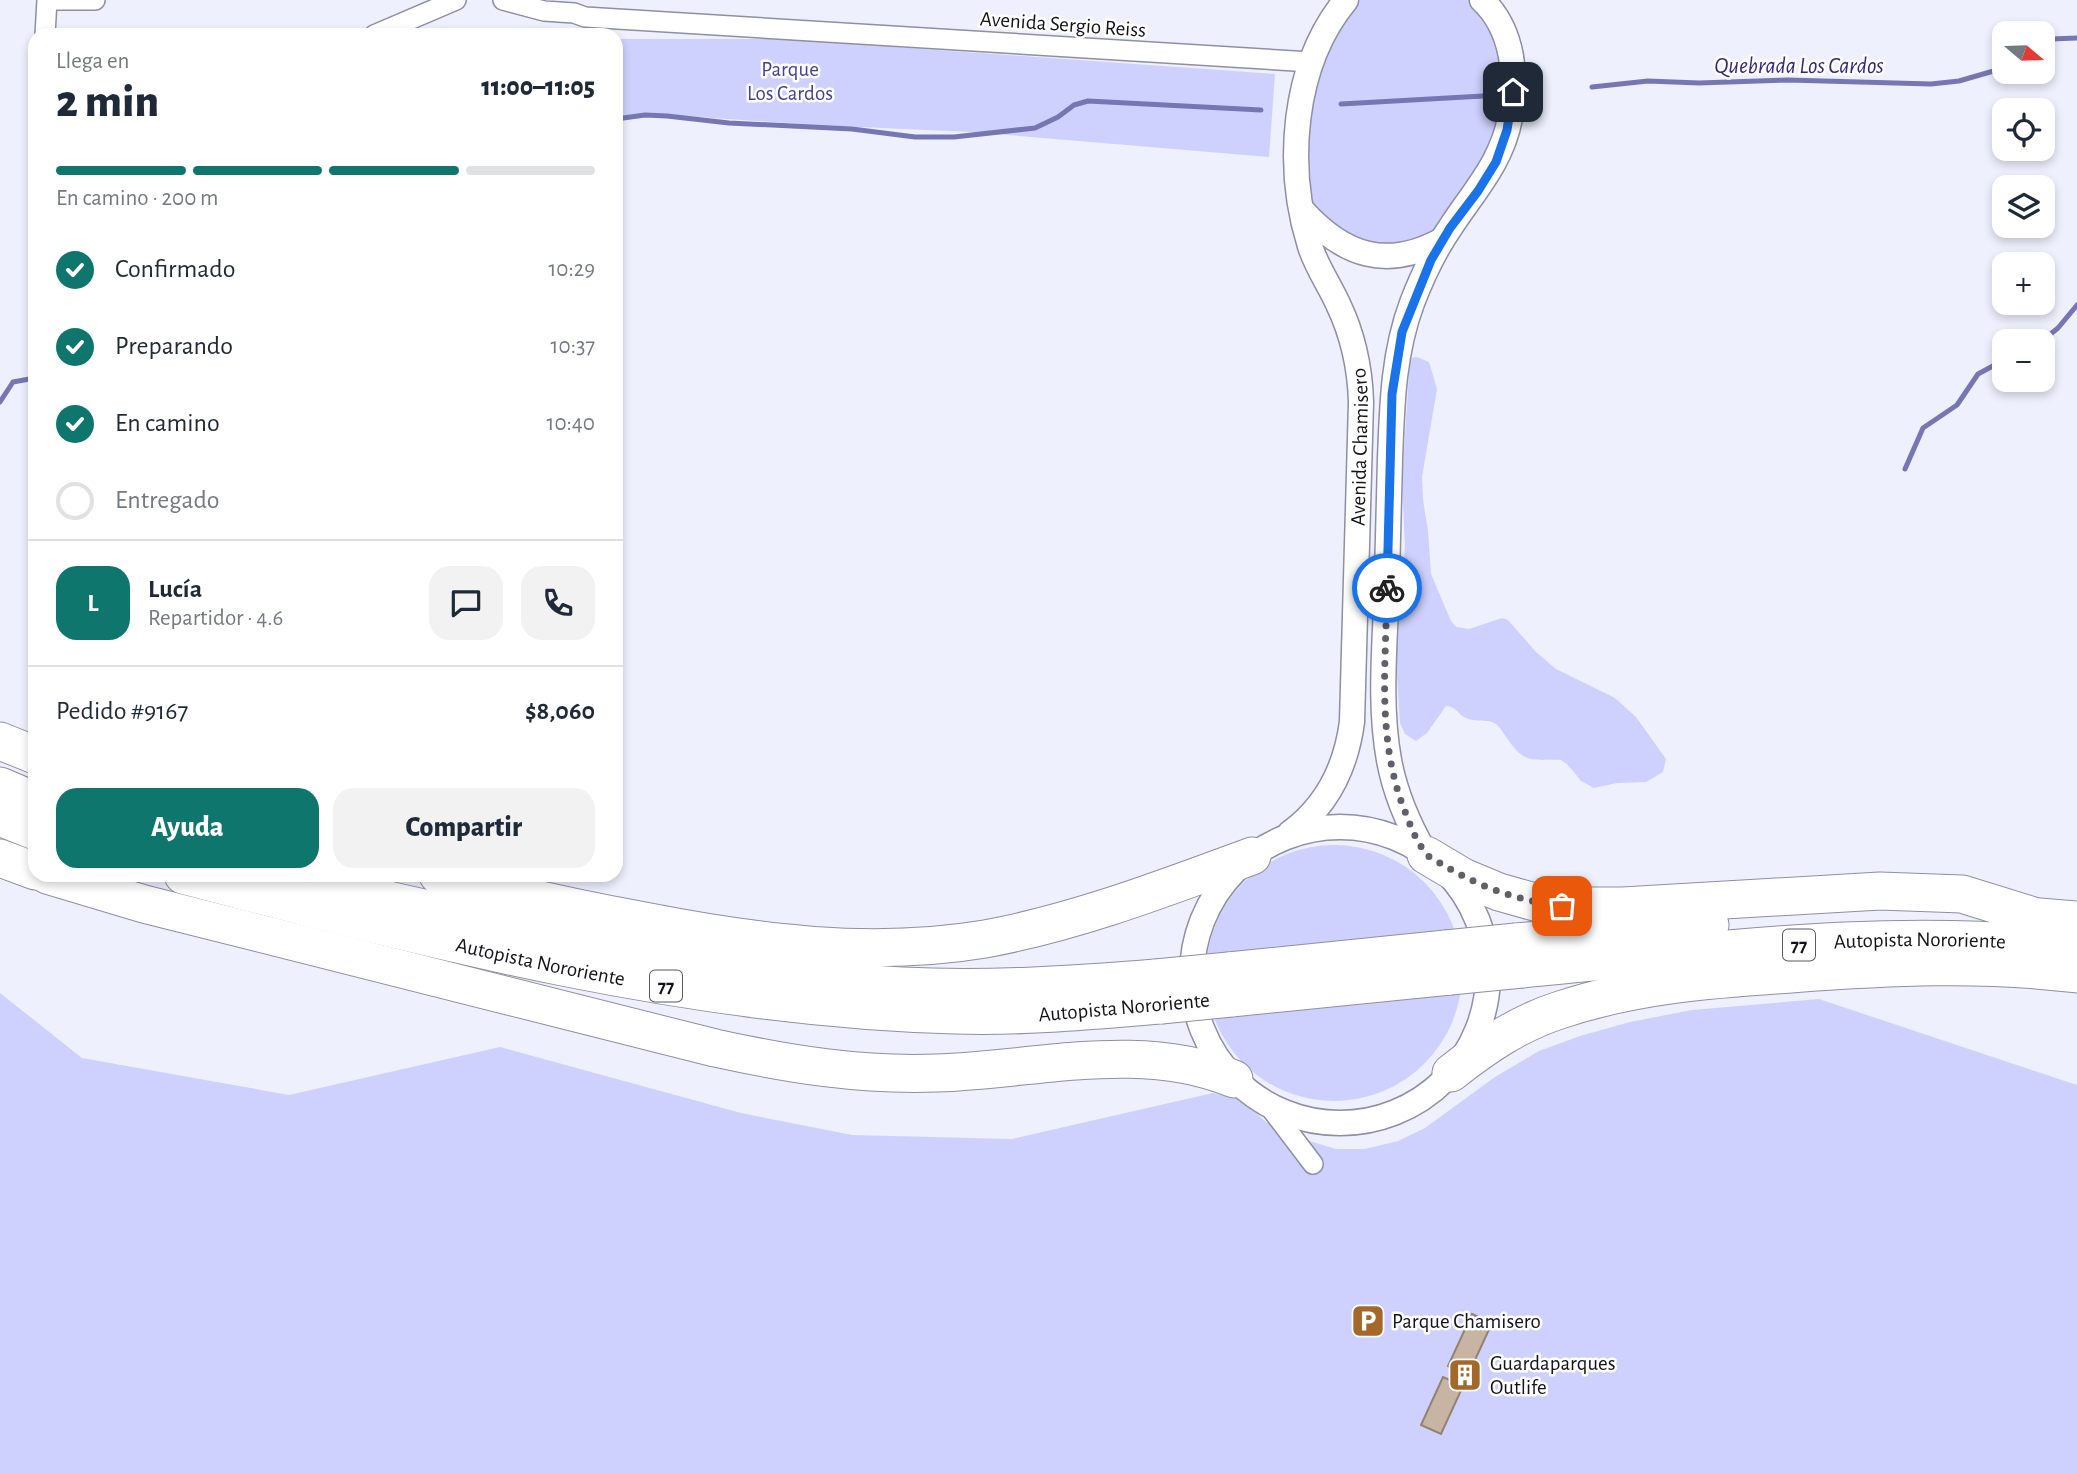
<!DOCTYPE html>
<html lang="es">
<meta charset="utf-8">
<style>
:root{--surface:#fff;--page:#f2f2f3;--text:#1f2937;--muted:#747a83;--line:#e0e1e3;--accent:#0f766e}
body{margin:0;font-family:"Alegreya Sans",sans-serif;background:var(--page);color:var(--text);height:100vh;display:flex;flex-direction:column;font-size:26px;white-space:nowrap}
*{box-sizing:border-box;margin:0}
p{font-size:23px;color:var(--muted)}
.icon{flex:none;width:38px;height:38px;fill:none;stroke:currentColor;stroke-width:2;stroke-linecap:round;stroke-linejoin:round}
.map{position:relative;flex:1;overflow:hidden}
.drawer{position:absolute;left:28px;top:28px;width:595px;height:854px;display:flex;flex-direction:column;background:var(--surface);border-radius:21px;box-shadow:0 4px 10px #0003}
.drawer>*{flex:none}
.needle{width:46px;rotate:109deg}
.controls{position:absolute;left:1992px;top:21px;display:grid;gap:14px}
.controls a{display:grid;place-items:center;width:63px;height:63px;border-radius:14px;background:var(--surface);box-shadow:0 4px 10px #0003;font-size:35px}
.pin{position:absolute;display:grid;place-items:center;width:60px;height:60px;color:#fff;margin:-30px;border-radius:14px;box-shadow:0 4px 10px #0006}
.courier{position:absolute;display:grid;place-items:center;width:70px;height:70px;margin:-35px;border:5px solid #1a73e8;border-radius:50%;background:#fff;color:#222;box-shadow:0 2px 9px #0007}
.headline em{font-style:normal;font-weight:800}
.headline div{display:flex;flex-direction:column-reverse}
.headline{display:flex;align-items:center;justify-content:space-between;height:119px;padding:0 28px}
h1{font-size:46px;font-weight:800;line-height:52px}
.bar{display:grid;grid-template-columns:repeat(4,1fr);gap:10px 7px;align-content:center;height:84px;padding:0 28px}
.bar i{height:9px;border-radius:5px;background:var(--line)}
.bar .active{background:var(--accent)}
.bar p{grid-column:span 4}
.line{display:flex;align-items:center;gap:18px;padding:0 28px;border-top:2px solid var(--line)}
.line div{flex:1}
.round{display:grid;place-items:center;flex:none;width:74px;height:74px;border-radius:21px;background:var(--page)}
ol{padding:0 28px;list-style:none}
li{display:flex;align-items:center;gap:21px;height:77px}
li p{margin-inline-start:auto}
li .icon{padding:7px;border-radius:50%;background:var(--accent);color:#fff;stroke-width:4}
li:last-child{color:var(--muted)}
li i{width:38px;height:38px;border:4px solid var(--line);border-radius:50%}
.action{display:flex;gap:14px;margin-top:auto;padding:14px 28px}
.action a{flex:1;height:80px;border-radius:21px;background:var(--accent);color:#fff;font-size:28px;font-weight:800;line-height:80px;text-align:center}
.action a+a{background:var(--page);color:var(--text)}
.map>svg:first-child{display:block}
.green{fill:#ced1fd}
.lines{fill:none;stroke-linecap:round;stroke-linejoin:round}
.stream{stroke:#7677b2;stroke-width:5}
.building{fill:#c7b4a3;stroke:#938272;stroke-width:2}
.minor-casing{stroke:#8d8fa4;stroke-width:22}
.tertiary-casing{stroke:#8d8fa4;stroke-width:27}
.motorway-casing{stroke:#8d8fa4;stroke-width:39}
.minor{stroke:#fff;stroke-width:19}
.tertiary{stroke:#fff;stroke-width:24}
.motorway{stroke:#fff;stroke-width:37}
.motorway-bridge-casing{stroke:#8d8fa4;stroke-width:39;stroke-linecap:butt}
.motorway-bridge{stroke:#fff;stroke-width:37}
.done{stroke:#60606a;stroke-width:7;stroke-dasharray:0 12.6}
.route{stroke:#1a73e8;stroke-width:9}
.labels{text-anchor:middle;stroke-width:5;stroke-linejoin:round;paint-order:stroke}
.shield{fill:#fefefe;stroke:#5a5a5f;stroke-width:2}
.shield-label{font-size:19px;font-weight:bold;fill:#13131b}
.street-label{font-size:21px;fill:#13131b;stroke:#fefefe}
.park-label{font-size:21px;fill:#463f9b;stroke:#fefefe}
.poi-label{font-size:21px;fill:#13131b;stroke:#fefefe;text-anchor:start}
.water-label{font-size:23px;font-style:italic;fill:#332781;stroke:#fefefe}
</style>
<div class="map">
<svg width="2077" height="1474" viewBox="0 0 2077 1474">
<rect width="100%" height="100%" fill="#eef0fe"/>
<path class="green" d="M1357 0H1473L1482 8 1500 56 1502 74V108L1491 147 1436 232 1401 248 1351 241 1312 203 1308 194 1306 128 1322 61Z
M616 39H782L1275 74 1269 157 972 132 815 125 669 115 616 119Z
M1417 357 1429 362 1437 389 1422 477 1423 500 1428 531 1431 574 1451 621 1456 627 1469 629 1502 618 1508 620 1536 652 1556 669 1615 698 1636 717 1666 759 1663 772 1646 782 1617 783 1594 788 1581 781 1568 765 1561 760C1534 759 1526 765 1509 741 1505 736 1501 728 1496 724 1487 718 1473 723 1464 717 1456 712 1456 707 1446 706L1427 733 1416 741 1405 734 1400 723 1396 660 1405 547 1402 481 1410 358Z
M1206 973a128 128 0 1 1 256 0a128 128 0 1 1-256 0Z
M0 993 82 1058 289 1095 500 1047 741 1113 852 1135 1012 1139 1213 1093 1241 1099 1266 1122 1290 1135 1336 1149H1365L1398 1141 1425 1128 1495 1077 1539 1051 1580 1036 1630 1022 1692 1010 1819 999 2077 1085V1474H0Z"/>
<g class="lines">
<path class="stream" d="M2042 44 2051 39 2077 38
M1592 87 1648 81 1699 83 1788 80 1931 84 1959 81 2004 68
M1341 104 1483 96
M616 119 645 115 667 116 729 123 852 129 915 137H954L1035 128 1058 117 1074 105 1088 101 1261 110
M2042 341 2058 328 2077 305
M0 402 13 382 35 378
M1905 469 1923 428 1957 405 1978 374 2004 360"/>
</g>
<path class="building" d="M1472 1314 1492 1323 1441 1434 1421 1425 1443 1377 1457 1383 1462 1373 1448 1366Z"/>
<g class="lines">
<defs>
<path id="minor" d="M503 0 544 11 574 13 585 17 1311 62
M45 35 47 0H95
M374 35 456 0
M1269 1106 1313 1164"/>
<g id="tertiary">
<path d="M1303 211C1344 256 1387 270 1442 240"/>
<circle cx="1340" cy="975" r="148"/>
<path id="s1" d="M1290 833C1327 806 1346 767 1352 722L1361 402C1360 368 1353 335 1338 304 1329 284 1316 266 1310 246 1285 167 1292 65 1346 0"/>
<path d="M1425 853C1409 825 1395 793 1389 760 1378 700 1386 636 1387 576 1388 537 1389 498 1390 459 1392 406 1393 354 1412 303 1422 277 1434 251 1450 228 1474 191 1502 162 1510 118 1518 77 1513 29 1482 0"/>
</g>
<g id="motorway">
<path d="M0 741 35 755"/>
<path d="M0 786 35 801"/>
<path d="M0 817 35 831"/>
<path d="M1426 855 1463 877 1499 892 1538 903 1562 906H1623L1880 891 1962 894 2030 915"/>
<path d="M0 858 35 871"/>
<path d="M47 875 144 904 715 1048C788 1064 862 1076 937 1073 1036 1070 1140 1040 1234 1079"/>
<path id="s2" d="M183 875C435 942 693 1008 955 1015 1024 1017 1092 1011 1161 1005"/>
<path d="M286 875C361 895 437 911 513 928 641 956 770 979 901 986 987 990 1071 985 1156 978"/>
<path d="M438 875C506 893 574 908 644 921 756 943 871 958 985 939 1077 922 1165 888 1252 856"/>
<path d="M2006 914 2077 920"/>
<path d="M1516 942 1710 925"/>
<path id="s3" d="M1522 969C1706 952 1893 925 2077 948"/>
<path d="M1229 971 1446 949"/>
<path d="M1231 998 1450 976"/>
<path d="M1451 1073C1485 1046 1519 1023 1560 1010 1634 985 1714 979 1791 974 1887 967 1981 962 2077 974"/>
</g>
</defs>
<use href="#minor" class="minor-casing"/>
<use href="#tertiary" class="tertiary-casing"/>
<use href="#motorway" class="motorway-casing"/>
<use href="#minor" class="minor"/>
<use href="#tertiary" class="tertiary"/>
<use href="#motorway" class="motorway"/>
<defs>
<path id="motorway-bridge" d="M1446 949 1516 942
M1450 976 1522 969
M1156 978 1229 971
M1161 1005 1231 998"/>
</defs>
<use href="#motorway-bridge" class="motorway-bridge-casing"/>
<use href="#motorway-bridge" class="motorway-bridge"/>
</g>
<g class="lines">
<path class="done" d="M1387 588C1386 665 1376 741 1406 814 1411 827 1416 841 1425 852 1429 858 1436 861 1442 864 1479 887 1519 901 1562 906"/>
<path class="route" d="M1387 588 1392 394 1402 332 1431 260 1450 228 1478 191 1496 162 1507 130 1513 92"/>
</g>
<defs>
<symbol id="parking-square" viewBox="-11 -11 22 22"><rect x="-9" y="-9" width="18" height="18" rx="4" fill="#a4692a" stroke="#fefefe"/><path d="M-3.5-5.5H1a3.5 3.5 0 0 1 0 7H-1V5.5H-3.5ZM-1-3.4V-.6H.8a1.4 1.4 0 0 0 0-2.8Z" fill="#fff"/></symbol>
<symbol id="building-square" viewBox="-11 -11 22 22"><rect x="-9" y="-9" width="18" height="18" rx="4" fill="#a4692a" stroke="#fefefe"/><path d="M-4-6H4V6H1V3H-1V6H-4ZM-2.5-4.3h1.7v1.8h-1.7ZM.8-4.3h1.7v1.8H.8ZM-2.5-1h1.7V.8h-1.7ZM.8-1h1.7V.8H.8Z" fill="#fff"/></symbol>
</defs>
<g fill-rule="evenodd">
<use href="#parking-square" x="1349" y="1302" width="38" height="38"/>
<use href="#building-square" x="1446" y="1356" width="38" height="38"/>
</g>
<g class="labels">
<g class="shield">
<rect x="1783" y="929.5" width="32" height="31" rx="5"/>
<rect x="650" y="970.5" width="32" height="31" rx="5"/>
</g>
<g class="shield-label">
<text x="1799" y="952">77</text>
<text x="666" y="993">77</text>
</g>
<g class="street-label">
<text transform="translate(1063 24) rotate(4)" y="7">Avenida Sergio Reiss</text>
<text dy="7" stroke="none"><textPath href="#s1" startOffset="406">Avenida Chamisero</textPath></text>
<text dy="7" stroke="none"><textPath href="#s3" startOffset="399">Autopista Nororiente</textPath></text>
<text dy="7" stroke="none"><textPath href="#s2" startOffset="368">Autopista Nororiente</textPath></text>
<text transform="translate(1124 1007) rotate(-5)" y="7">Autopista Nororiente</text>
</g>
<g class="park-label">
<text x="790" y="76">Parque<tspan x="790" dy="24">Los Cardos</tspan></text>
</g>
<g class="poi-label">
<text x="1392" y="1328">Parque Chamisero</text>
<text x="1490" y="1370">Guardaparques<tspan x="1490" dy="24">Outlife</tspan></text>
</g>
<g class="water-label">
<text x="1799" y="73">Quebrada Los Cardos</text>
</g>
</g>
</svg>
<div class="controls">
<a><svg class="needle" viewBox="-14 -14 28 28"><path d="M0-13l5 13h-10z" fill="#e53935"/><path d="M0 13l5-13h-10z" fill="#747a83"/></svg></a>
<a><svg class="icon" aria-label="locate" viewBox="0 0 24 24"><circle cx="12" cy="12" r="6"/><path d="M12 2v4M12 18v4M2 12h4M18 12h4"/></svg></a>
<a><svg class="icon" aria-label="layers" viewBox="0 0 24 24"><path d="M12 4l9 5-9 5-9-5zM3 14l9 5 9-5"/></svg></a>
<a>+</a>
<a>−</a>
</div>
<div class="pin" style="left:1562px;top:906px;background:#ea580c"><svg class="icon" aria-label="bag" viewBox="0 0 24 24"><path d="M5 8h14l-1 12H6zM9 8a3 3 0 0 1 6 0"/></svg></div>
<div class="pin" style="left:1513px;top:92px;background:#1f2937"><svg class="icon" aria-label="home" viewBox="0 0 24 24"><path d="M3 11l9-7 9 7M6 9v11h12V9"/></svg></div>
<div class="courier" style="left:1387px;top:588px"><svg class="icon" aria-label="bike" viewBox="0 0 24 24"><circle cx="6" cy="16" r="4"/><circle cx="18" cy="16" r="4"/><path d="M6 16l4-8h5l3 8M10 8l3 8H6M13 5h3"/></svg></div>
<section class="drawer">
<div class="headline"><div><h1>2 min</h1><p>Llega en</p></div><em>11:00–11:05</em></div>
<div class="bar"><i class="active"></i><i class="active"></i><i class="active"></i><i></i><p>En camino · 200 m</p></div>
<ol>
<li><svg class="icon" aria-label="check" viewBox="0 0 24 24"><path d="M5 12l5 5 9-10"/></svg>Confirmado<p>10:29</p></li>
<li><svg class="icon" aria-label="check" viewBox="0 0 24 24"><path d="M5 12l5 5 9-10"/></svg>Preparando<p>10:37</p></li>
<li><svg class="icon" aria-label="check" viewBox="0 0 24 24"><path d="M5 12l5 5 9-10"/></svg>En camino<p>10:40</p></li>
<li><i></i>Entregado</li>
</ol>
<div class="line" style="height:126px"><b class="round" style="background:var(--accent);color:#fff">L</b><div><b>Lucía</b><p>Repartidor · 4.6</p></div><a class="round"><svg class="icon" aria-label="chat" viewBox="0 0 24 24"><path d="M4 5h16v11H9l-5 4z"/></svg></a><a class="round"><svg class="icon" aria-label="phone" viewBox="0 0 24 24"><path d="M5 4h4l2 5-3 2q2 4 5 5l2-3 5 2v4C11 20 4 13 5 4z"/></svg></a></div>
<div class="line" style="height:91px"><div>Pedido #9167</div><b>$8,060</b></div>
<div class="action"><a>Ayuda</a><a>Compartir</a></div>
</section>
</div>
